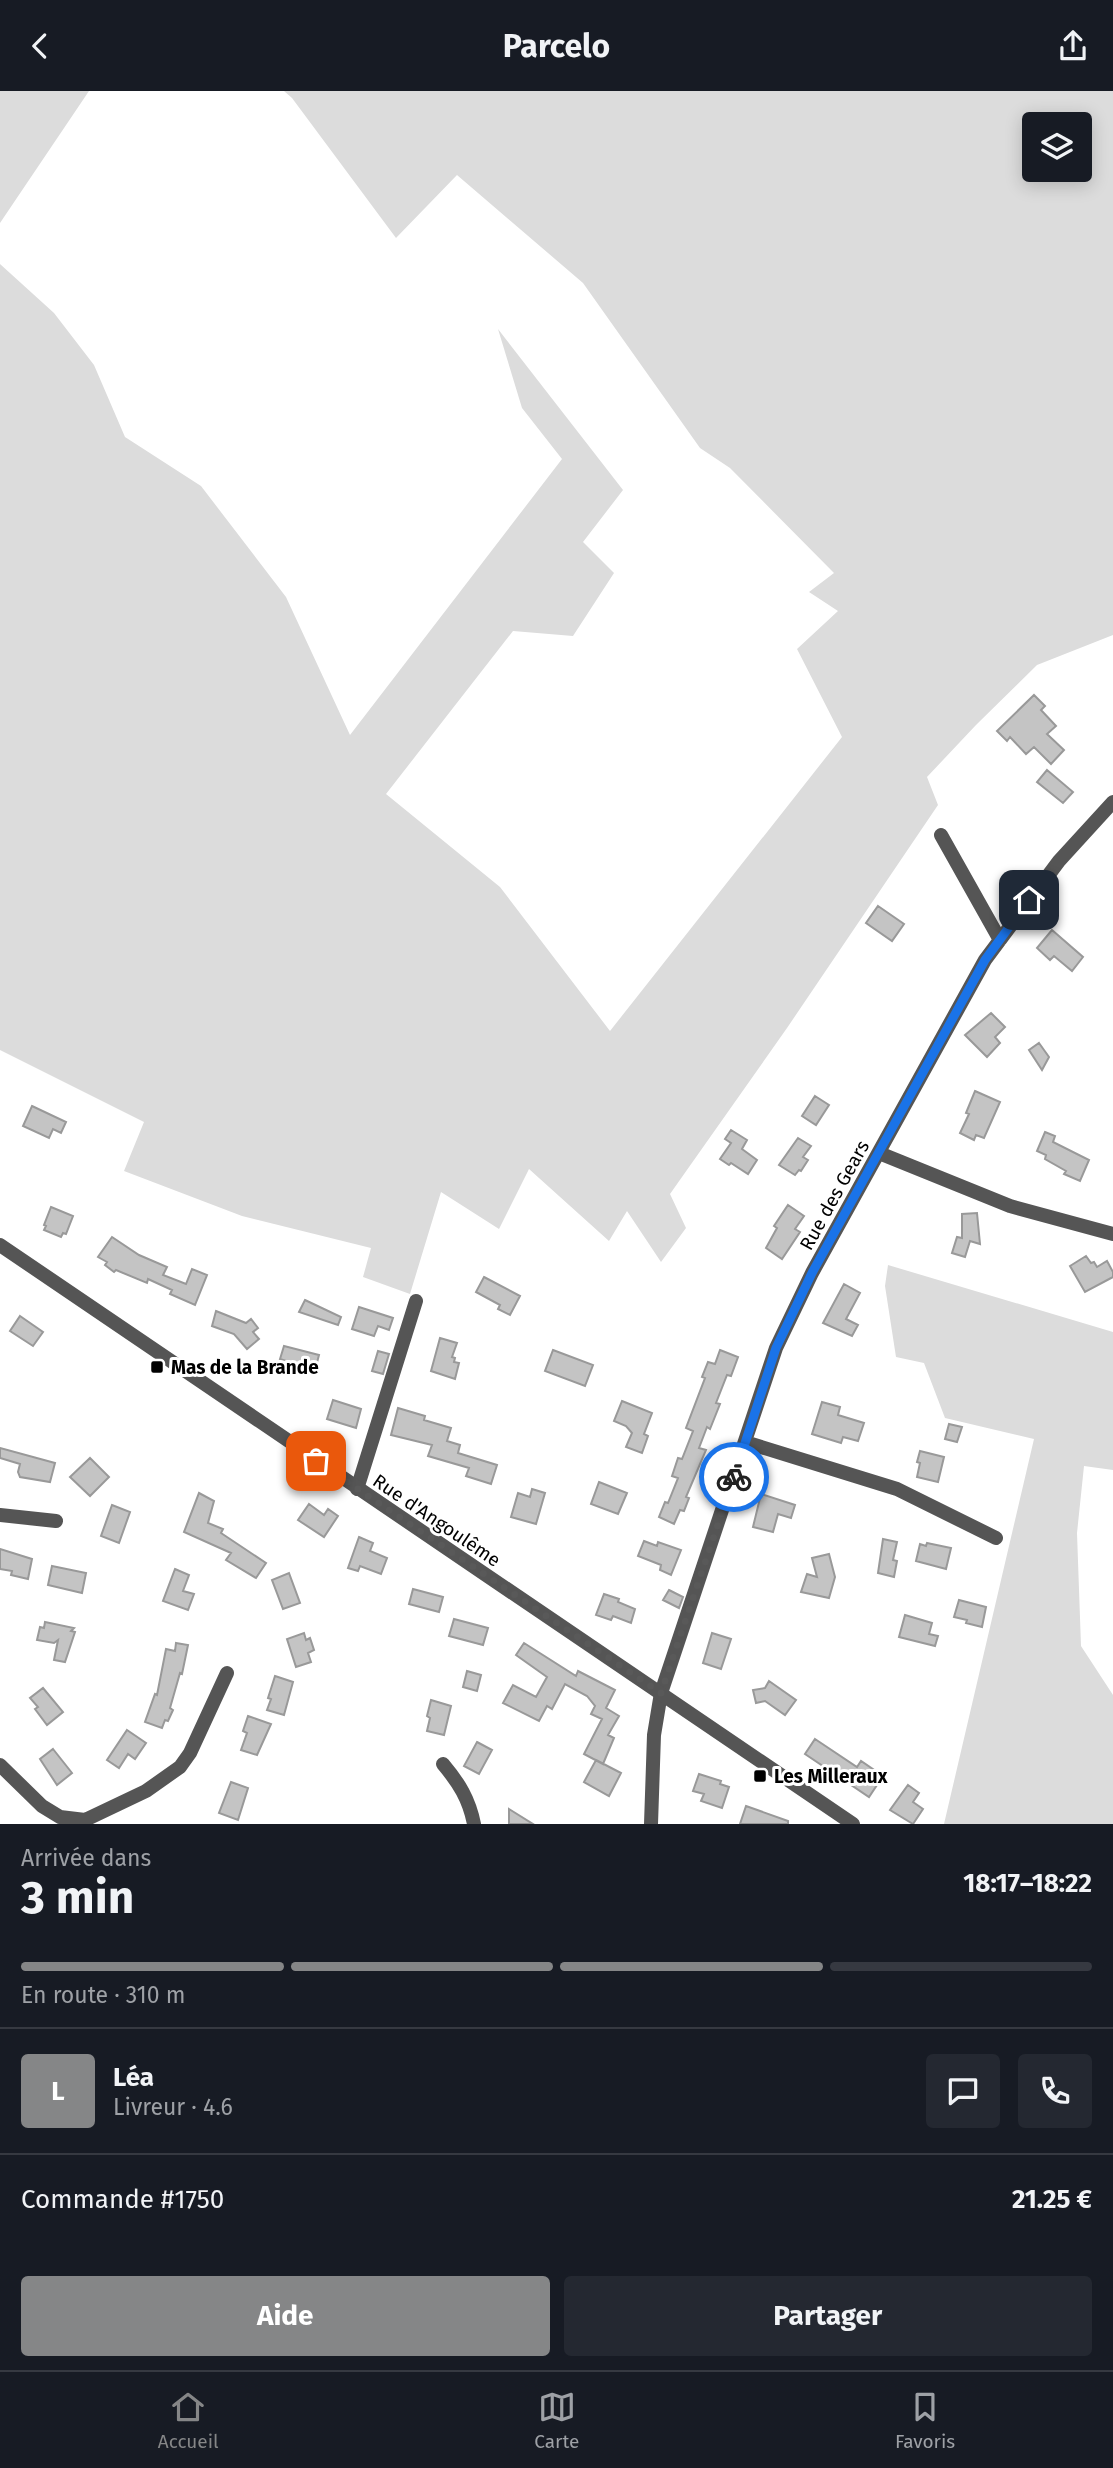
<!DOCTYPE html>
<html lang="fr">
<meta charset="utf-8">
<style>
:root{--surface:#171b24;--page:#242831;--text:#f1f3f6;--muted:#9ea1a6;--line:#363941;--accent:#858687}
body{margin:0;font-family:"Fira Sans",sans-serif;background:var(--page);color:var(--text);height:100vh;display:flex;flex-direction:column;font-size:26px;white-space:nowrap}
*{box-sizing:border-box;margin:0}
p{font-size:23px;color:var(--muted)}
.icon{flex:none;width:38px;height:38px;fill:none;stroke:currentColor;stroke-width:2;stroke-linecap:round;stroke-linejoin:round}
.map{position:relative;height:1733px;overflow:hidden}
.sheet{display:flex;flex-direction:column;background:var(--surface);flex:1}
.sheet>*{flex:none}
.fabs{position:absolute;left:1022px;top:21px;display:grid;gap:14px}
.fabs a{display:grid;place-items:center;width:70px;height:70px;border-radius:7px;background:var(--surface);box-shadow:0 4px 18px #0003;font-size:35px}
.pin{position:absolute;display:grid;place-items:center;width:60px;height:60px;color:#fff;margin:-30px;border-radius:14px;box-shadow:0 4px 10px #0006}
.courier{position:absolute;display:grid;place-items:center;width:70px;height:70px;margin:-35px;border:5px solid #1a73e8;border-radius:50%;background:#fff;color:#222;box-shadow:0 2px 9px #0007}
.headline em{font-style:normal;font-weight:700}
.headline div{display:flex;flex-direction:column-reverse}
.headline{display:flex;align-items:center;justify-content:space-between;height:119px;padding:0 21px}
h1{font-size:46px;font-weight:700;line-height:52px}
.bar{display:grid;grid-template-columns:repeat(4,1fr);gap:10px 7px;align-content:center;height:84px;padding:0 21px}
.bar i{height:9px;border-radius:5px;background:var(--line)}
.bar .active{background:var(--accent)}
.bar p{grid-column:span 4}
.line{display:flex;align-items:center;gap:18px;padding:0 21px;border-top:2px solid var(--line)}
.line div{flex:1}
.round{display:grid;place-items:center;flex:none;width:74px;height:74px;border-radius:7px;background:var(--page)}
.primary-button{display:flex;gap:14px;margin-top:auto;padding:14px 21px}
.primary-button a{flex:1;height:80px;border-radius:7px;background:var(--accent);color:#fff;font-size:28px;font-weight:700;line-height:80px;text-align:center}
.primary-button a+a{background:var(--page);color:var(--text)}
header{display:flex;justify-content:space-between;align-items:center;height:91px;padding:0 21px;background:var(--surface);font-size:32px;font-weight:700}
.tab-bar{display:flex;justify-content:space-around;align-items:center;height:98px;border-top:2px solid var(--line);background:var(--surface);font-size:19px;color:var(--muted)}
.tab-bar a{display:grid;justify-items:center;gap:4px}
.tab-bar .active{color:var(--accent)}
.map>svg:first-child{display:block}
.green{fill:#dcdcdc;fill-rule:evenodd}
.building{fill:#c4c4c4;stroke:#999;stroke-width:2}
.lines{fill:none;stroke-linecap:round;stroke-linejoin:round}
.minor{stroke:#555;stroke-width:14}
.tertiary{stroke:#555;stroke-width:14}
.done{stroke:#595959;stroke-width:7;stroke-dasharray:0 12.6}
.route{stroke:#1a73e8;stroke-width:9}
.poi-dot{fill:#000;stroke:#fff;stroke-width:2.5}
.labels{text-anchor:middle;stroke-width:6;stroke-linejoin:round;paint-order:stroke}
.street-label{font-size:19px;fill:#000;stroke:#fff}
.poi-label{font-size:19px;font-weight:bold;fill:#000;stroke:#fff;text-anchor:start}
</style>
<header><svg class="icon" aria-label="back" viewBox="0 0 24 24"><path d="M15 5l-7 7 7 7"/></svg>Parcelo<svg class="icon" aria-label="share" viewBox="0 0 24 24"><path d="M12 15V3M7 8l5-5 5 5M5 13v7h14v-7"/></svg></header>
<div class="map">
<svg width="1113" height="1733" viewBox="0 0 1113 1733">
<rect width="100%" height="100%" fill="#fff"/>
<path class="green" d="M0 0H89L0 132Z
M284 0H1113V544L1037 574 976 634 927 686 938 714 787 937 670 1103 686 1137 661 1171 627 1120 609 1150 529 1078 499 1138 441 1101 410 1203 363 1186 371 1157 242 1125 124 1080 144 1031 0 959V173L54 222 94 274 125 346 201 395 286 506 350 644 562 368 522 317 498 238 623 399 583 451 614 482 573 545 513 540 386 703 500 796 610 940 842 646 797 558 838 520 809 501 834 482 730 377 700 357 583 192 457 84 396 147 292 7ZM1034 33H1080V79H1034Z
M888 1174 1113 1241V1379L1084 1375 1077 1442 1081 1555 1113 1604V1733H944L1034 1348 945 1327 924 1272 896 1266 885 1195Z"/>
<path class="building" d="M1034 604 1045 615 1041 619 1056 635 1047 643 1064 659 1051 673 1034 656 1026 663 1010 646 1007 650 997 640Z
M1047 679 1073 701 1063 712 1037 691Z
M878 815 904 833 892 850 866 832Z
M1052 839 1083 866 1072 880 1054 865 1050 869 1037 857Z
M991 922 1005 936 995 946 1000 952 987 966 965 944Z
M1039 952 1049 966 1042 979 1029 959Z
M975 1000 1000 1011 984 1047 976 1044 974 1049 960 1042 969 1023 966 1022Z
M815 1005 829 1014 816 1034 802 1025Z
M32 1015 66 1031 61 1042 53 1038 49 1047 23 1035Z
M731 1039 747 1049 742 1058 757 1069 748 1083 731 1072 729 1074 720 1068 731 1052 725 1048Z
M1045 1041 1055 1045 1053 1051 1089 1069 1080 1090 1064 1083 1066 1080 1045 1068 1046 1064 1037 1060Z
M798 1047 811 1055 803 1066 808 1069 801 1080 799 1079 795 1084 779 1074Z
M788 1114 804 1125 795 1138 800 1141 782 1168 766 1157 777 1137 774 1135Z
M51 1116 73 1125 66 1143 63 1142 61 1146 44 1139 46 1135 44 1134Z
M977 1122 980 1153 970 1150 965 1166 952 1162 957 1146 962 1147V1123Z
M112 1146 139 1164 167 1176 163 1184 186 1193 192 1178 207 1184 195 1214 170 1203 172 1199 148 1188 147 1192 116 1179 114 1181 105 1174 107 1171 98 1166Z
M1086 1165 1091 1172 1094 1171 1097 1176 1107 1170 1113 1181V1186L1085 1201 1070 1175Z
M484 1186 520 1205 510 1224 498 1218 500 1214 476 1201Z
M844 1193 860 1202 846 1228 858 1234 852 1245 823 1232Z
M305 1209 341 1226 338 1234 299 1221Z
M359 1216 393 1227 389 1239 378 1235 374 1245 352 1238Z
M216 1220 246 1232 251 1228 258 1237 253 1241 259 1248 247 1258 234 1243 212 1235Z
M20 1225 43 1241 33 1255 10 1240Z
M440 1247 457 1252 452 1266 455 1267 454 1271 459 1272 455 1288 431 1280Z
M284 1255 319 1264 314 1283 294 1277 295 1273 280 1268Z
M553 1259 593 1274 585 1295 545 1280Z
M720 1259 738 1266 731 1285 727 1284 716 1312 720 1313 710 1338 707 1336 699 1357 706 1359 686 1406 689 1407 684 1420 680 1419 674 1433 659 1426 665 1411 668 1412 678 1387 672 1385 678 1367 682 1368 693 1340 686 1337 705 1287 702 1286 708 1271 715 1273Z
M378 1260 389 1263 383 1283 372 1280Z
M333 1309 361 1318 356 1337 327 1328Z
M622 1310 652 1322 644 1343 648 1345 642 1362 626 1356 632 1342 626 1335 614 1330Z
M822 1311 840 1316 838 1324 864 1332 858 1350 843 1346 841 1352 812 1343Z
M398 1317 425 1325 424 1329 451 1337 447 1350 460 1354 458 1362 497 1374 491 1393 466 1385 469 1377 428 1365 432 1354 391 1344Z
M949 1333 962 1336 957 1351 945 1348Z
M0 1357 55 1372 50 1391 20 1386 18 1381 20 1373 0 1367Z
M920 1360 944 1366 938 1391 917 1386 920 1372 917 1371Z
M90 1367 109 1386 90 1405 70 1386Z
M599 1391 627 1402 618 1423 591 1413Z
M532 1398 545 1402 536 1433 511 1426 518 1402 530 1406Z
M199 1402 214 1410 208 1432 223 1438 221 1442 266 1472 256 1487 226 1469 231 1462 184 1441Z
M761 1403 795 1414 791 1427 778 1423 773 1441 753 1436Z
M309 1413 324 1424 328 1418 338 1425 324 1446 298 1429Z
M112 1414 130 1421 119 1452 101 1445Z
M359 1446 373 1452 370 1460 387 1467 381 1483 360 1475 358 1480 348 1477Z
M883 1448 897 1451 893 1469 897 1470 894 1486 878 1482Z
M644 1450 657 1455 658 1451 681 1459 671 1484 660 1479 661 1474 638 1465Z
M927 1452 951 1457 946 1478 916 1470 920 1453 926 1455Z
M0 1458 32 1468 28 1488 11 1484 12 1480 0 1478Z
M829 1463 835 1486 829 1507 801 1501 807 1483 817 1486 812 1467Z
M52 1475 86 1482 82 1502 48 1494Z
M175 1478 189 1484 183 1500 194 1503 188 1519 163 1510Z
M289 1482 300 1512 283 1518 272 1489Z
M413 1498 443 1506 439 1521 409 1513Z
M669 1499 683 1506 679 1517 663 1509Z
M604 1503 619 1508 618 1511 635 1518 631 1532 613 1525 611 1529 596 1524Z
M959 1509 986 1516 982 1536 966 1532 967 1529 954 1526Z
M905 1524 932 1532 929 1543 938 1545 935 1555 899 1546Z
M454 1528 488 1537 483 1554 449 1545Z
M45 1531 74 1537 71 1540 75 1541 65 1571 54 1569 58 1549 54 1552 37 1549 40 1536 44 1537Z
M304 1542 306 1549 310 1547 314 1559 308 1562 311 1571 296 1576 287 1548Z
M712 1542 731 1548 721 1578 703 1572Z
M176 1552 188 1554 182 1583 180 1582 170 1617 173 1619 168 1630 165 1629 162 1637 145 1631 155 1603 157 1604 166 1558 175 1560Z
M524 1552 576 1585 578 1580 615 1599 606 1617 619 1625 608 1644 614 1647 603 1673 584 1663 602 1628 591 1623 595 1615 587 1605 565 1593 552 1618 547 1615 539 1630 503 1612 513 1594 536 1606 547 1586 516 1564Z
M467 1580 481 1584 477 1600 463 1596Z
M275 1585 293 1591 284 1624 267 1619 271 1608 268 1607Z
M769 1590 796 1609 785 1624 765 1610 756 1612 753 1599 765 1597Z
M43 1597 63 1621 47 1634 35 1618 38 1616 30 1607Z
M431 1609 451 1615 444 1644 427 1640 430 1627 427 1625Z
M248 1625 271 1633 257 1664 241 1659 247 1642 243 1640Z
M127 1639 146 1652 135 1668 128 1663 119 1677 107 1669Z
M815 1648 857 1676 861 1670 883 1685 869 1706 805 1663Z
M477 1651 492 1659 479 1683 464 1675Z
M53 1658 72 1682 57 1694 40 1668Z
M596 1669 621 1682 609 1705 584 1691Z
M699 1683 721 1690 720 1693 729 1696 722 1717 701 1710 704 1703 693 1700Z
M231 1691 248 1697 238 1729 219 1722Z
M908 1694 919 1702 913 1711 923 1718 913 1733 890 1719Z
M746 1715 788 1730V1733H740Z
M509 1718 533 1733H509Z"/>
<g class="lines">
<path class="minor" d="M941 744 1000 849
M879 1062 1010 1115 1113 1143
M745 1351 897 1398 996 1447
M357 1398 416 1210
M0 1424 56 1430
M443 1673C459 1692 469 1708 474 1733
M0 1674 42 1715 60 1726 85 1729 146 1700 180 1676 190 1662 227 1582
M651 1733 654 1644 661 1602 776 1257 812 1182 985 869 1059 770 1113 711"/>
<path class="tertiary" d="M0 1154 853 1733"/>
</g>
<g class="lines">
<path class="done" d="M316 1370 661 1602 734 1386"/>
<path class="route" d="M734 1386 776 1257 812 1182 985 869 1029 809"/>
</g>
<g class="poi-dot">
<rect x="150" y="1269" width="14" height="14" rx="3.5"/>
<rect x="753" y="1678" width="14" height="14" rx="3.5"/>
</g>
<g class="labels">
<g class="street-label">
<text transform="translate(834 1104) rotate(-61)" y="7">Rue des Gears</text>
<text transform="translate(437 1429) rotate(34)" y="7">Rue d'Angoulême</text>
</g>
<g class="poi-label">
<text x="171" y="1283">Mas de la Brande</text>
<text x="774" y="1692">Les Milleraux</text>
</g>
</g>
</svg>
<div class="fabs">
<a><svg class="icon" aria-label="layers" viewBox="0 0 24 24"><path d="M12 4l9 5-9 5-9-5zM3 14l9 5 9-5"/></svg></a>
</div>
<div class="pin" style="left:316px;top:1370px;background:#ea580c"><svg class="icon" aria-label="bag" viewBox="0 0 24 24"><path d="M5 8h14l-1 12H6zM9 8a3 3 0 0 1 6 0"/></svg></div>
<div class="pin" style="left:1029px;top:809px;background:#1f2937"><svg class="icon" aria-label="home" viewBox="0 0 24 24"><path d="M3 11l9-7 9 7M6 9v11h12V9"/></svg></div>
<div class="courier" style="left:734px;top:1386px"><svg class="icon" aria-label="bike" viewBox="0 0 24 24"><circle cx="6" cy="16" r="4"/><circle cx="18" cy="16" r="4"/><path d="M6 16l4-8h5l3 8M10 8l3 8H6M13 5h3"/></svg></div>
</div>
<section class="sheet">
<div class="headline"><div><h1>3 min</h1><p>Arrivée dans</p></div><em>18:17–18:22</em></div>
<div class="bar"><i class="active"></i><i class="active"></i><i class="active"></i><i></i><p>En route · 310 m</p></div>
<div class="line" style="height:126px"><b class="round" style="background:var(--accent);color:#fff">L</b><div><b>Léa</b><p>Livreur · 4.6</p></div><a class="round"><svg class="icon" aria-label="chat" viewBox="0 0 24 24"><path d="M4 5h16v11H9l-5 4z"/></svg></a><a class="round"><svg class="icon" aria-label="phone" viewBox="0 0 24 24"><path d="M5 4h4l2 5-3 2q2 4 5 5l2-3 5 2v4C11 20 4 13 5 4z"/></svg></a></div>
<div class="line" style="height:91px"><div>Commande #1750</div><b>21.25 €</b></div>
<div class="primary-button"><a>Aide</a><a>Partager</a></div>
</section>
<nav class="tab-bar">
<a class="active"><svg class="icon" aria-label="home" viewBox="0 0 24 24"><path d="M3 11l9-7 9 7M6 9v11h12V9"/></svg>Accueil</a>
<a><svg class="icon" aria-label="map" viewBox="0 0 24 24"><path d="M3 6l6-2 6 2 6-2v14l-6 2-6-2-6 2zM9 4v14M15 6v14"/></svg>Carte</a>
<a><svg class="icon" aria-label="saved" viewBox="0 0 24 24"><path d="M7 4h10v16l-5-4-5 4z"/></svg>Favoris</a>
</nav>
